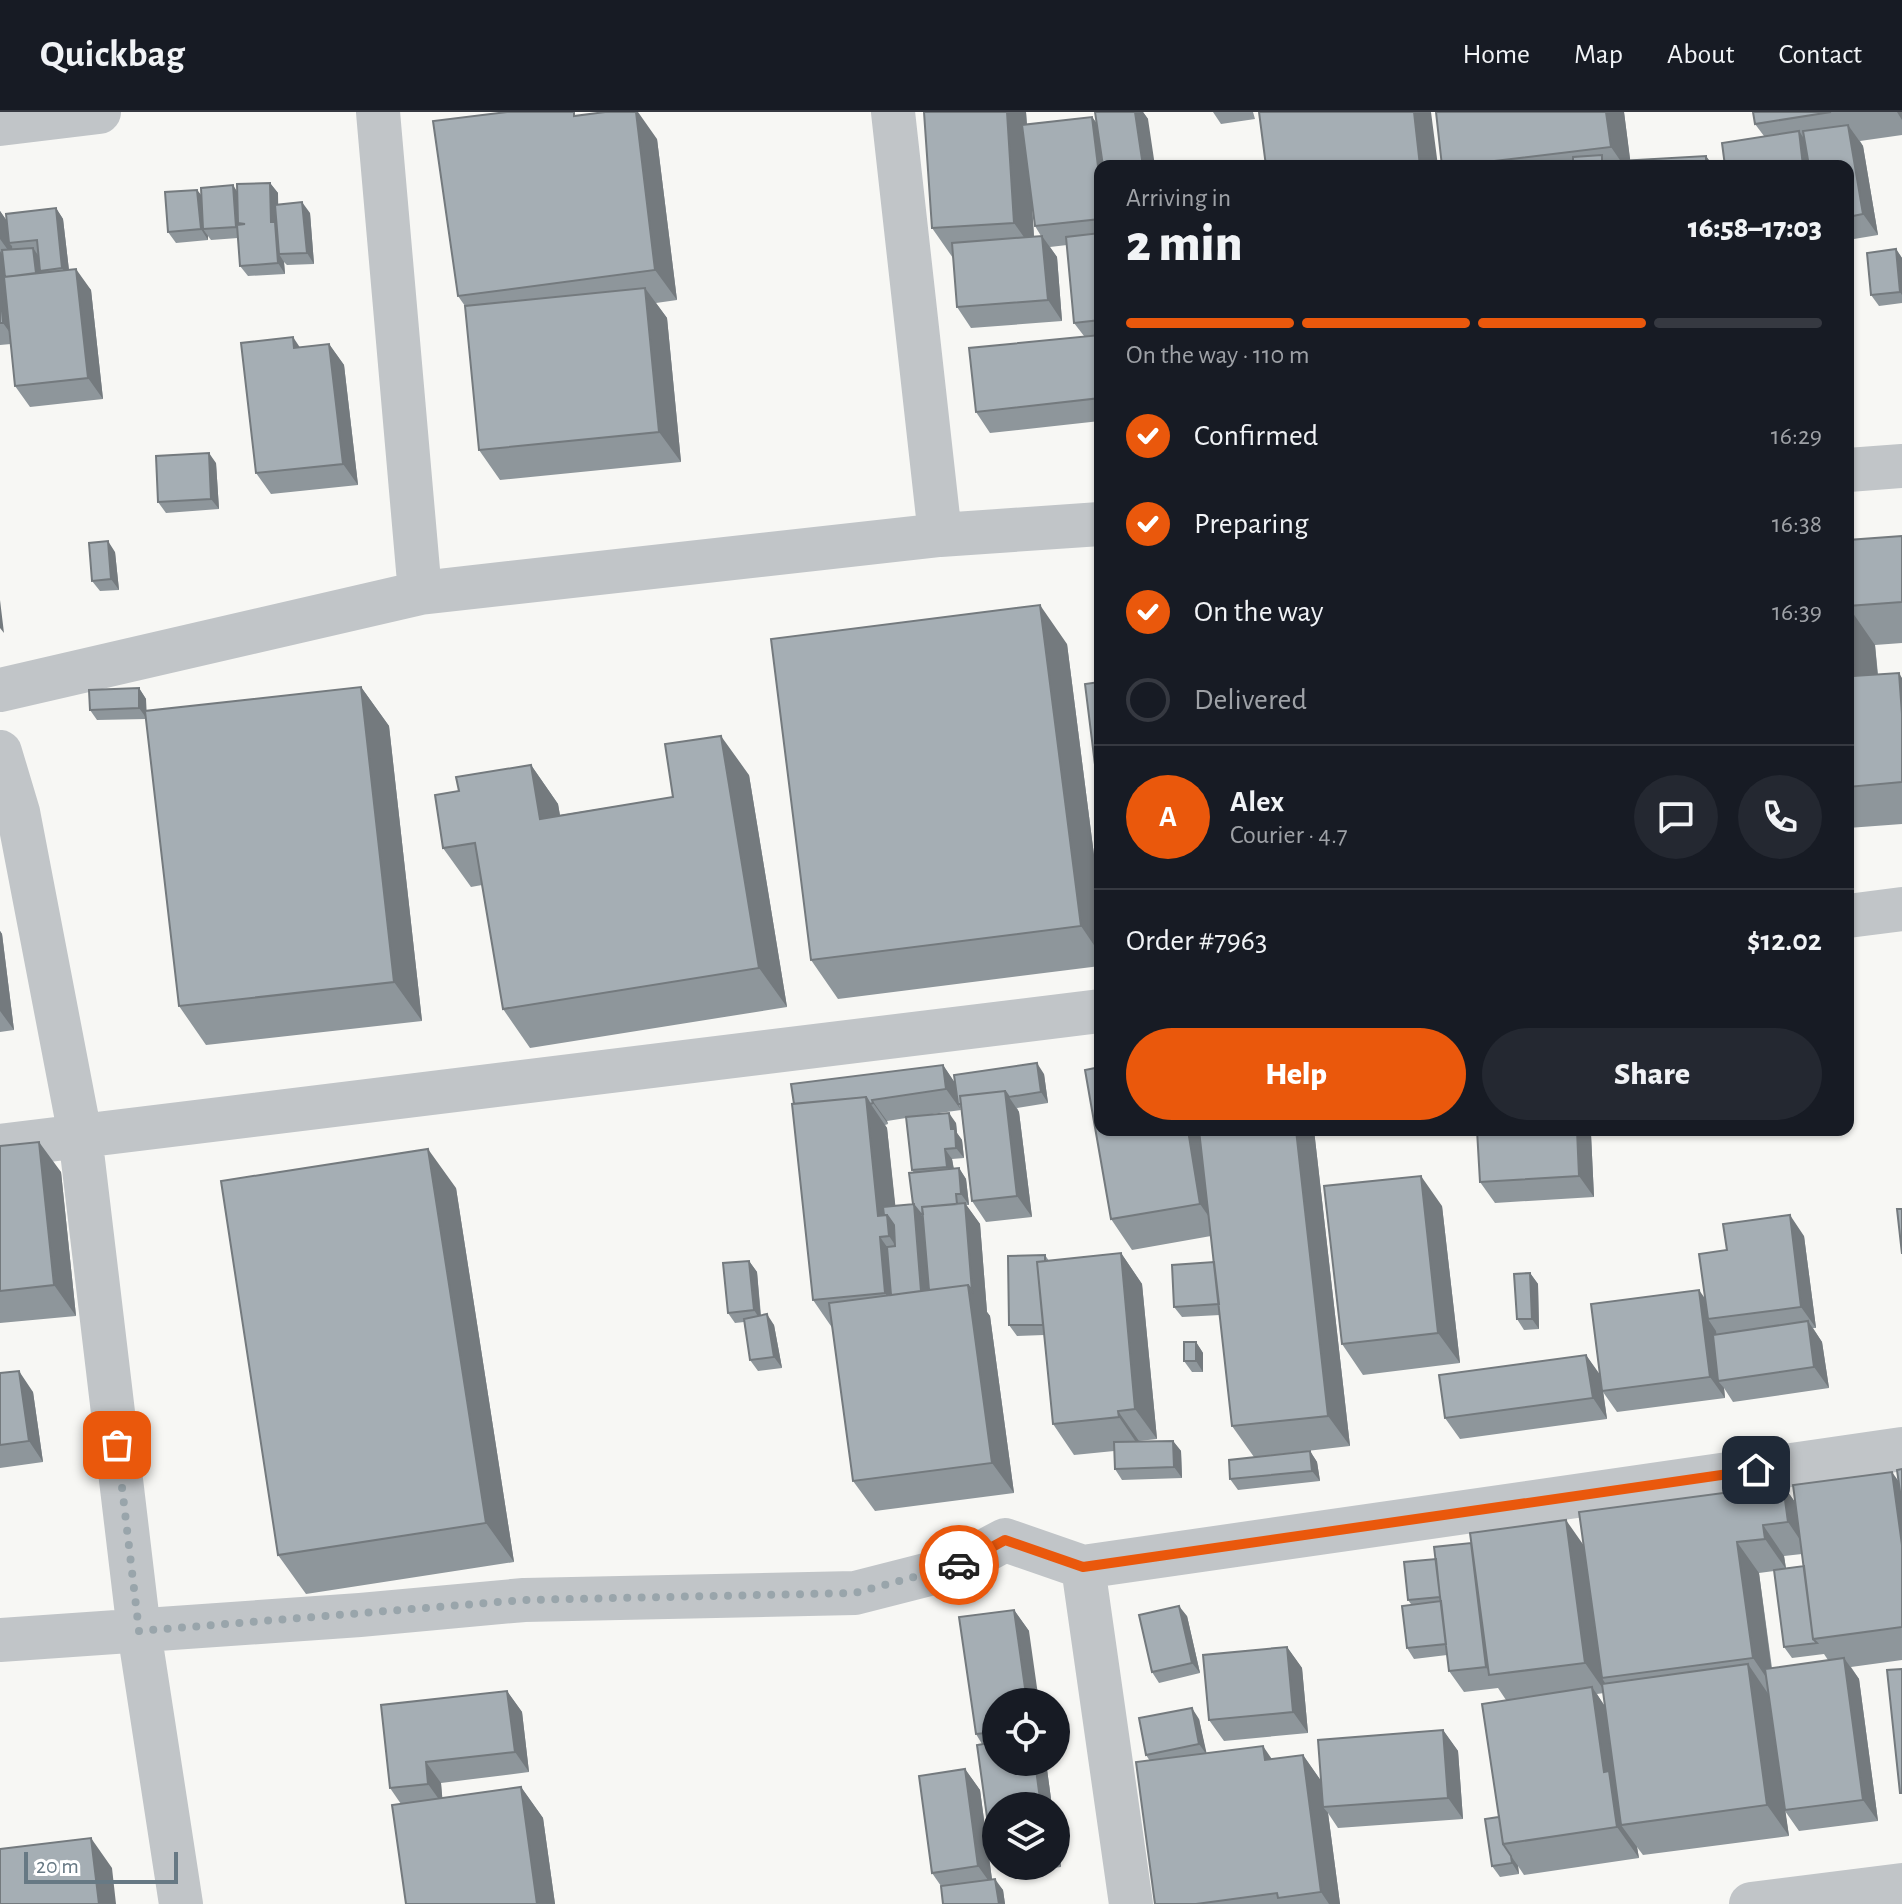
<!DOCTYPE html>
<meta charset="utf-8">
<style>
:root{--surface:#171b24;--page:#242831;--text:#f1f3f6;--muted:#9ea1a6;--line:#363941;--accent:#ea580c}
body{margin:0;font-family:"Alegreya Sans",sans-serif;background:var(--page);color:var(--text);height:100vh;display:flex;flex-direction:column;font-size:30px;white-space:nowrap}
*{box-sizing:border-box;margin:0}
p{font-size:26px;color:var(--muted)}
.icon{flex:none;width:44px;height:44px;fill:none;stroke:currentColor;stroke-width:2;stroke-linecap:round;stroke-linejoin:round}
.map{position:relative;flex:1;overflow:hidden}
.panel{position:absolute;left:1094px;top:48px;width:760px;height:976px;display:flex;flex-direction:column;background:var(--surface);border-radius:16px;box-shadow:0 2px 6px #0004}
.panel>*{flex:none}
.buttons{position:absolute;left:982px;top:1576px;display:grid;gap:16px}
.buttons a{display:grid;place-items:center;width:88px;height:88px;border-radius:50%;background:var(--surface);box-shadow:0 2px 6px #0004;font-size:40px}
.scale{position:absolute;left:24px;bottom:20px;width:154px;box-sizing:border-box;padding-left:8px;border:4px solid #677984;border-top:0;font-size:22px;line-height:28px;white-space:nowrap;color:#677984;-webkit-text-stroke:6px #fff;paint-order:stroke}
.pin{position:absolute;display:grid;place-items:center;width:68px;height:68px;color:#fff;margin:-34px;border-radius:16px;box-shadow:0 4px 12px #0006}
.courier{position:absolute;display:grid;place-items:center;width:80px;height:80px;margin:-40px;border:6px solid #ea580c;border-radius:50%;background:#fff;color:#222;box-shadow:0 2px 10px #0007}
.summary em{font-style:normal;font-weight:800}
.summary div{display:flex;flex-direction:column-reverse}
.summary{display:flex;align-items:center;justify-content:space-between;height:136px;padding:0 32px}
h1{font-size:52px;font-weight:800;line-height:60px}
.bar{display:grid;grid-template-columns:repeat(4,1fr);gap:12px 8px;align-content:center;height:96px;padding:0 32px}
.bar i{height:10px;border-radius:6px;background:var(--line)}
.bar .current{background:var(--accent)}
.bar p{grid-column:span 4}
.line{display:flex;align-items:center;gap:20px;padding:0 32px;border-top:2px solid var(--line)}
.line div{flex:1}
.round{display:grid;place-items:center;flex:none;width:84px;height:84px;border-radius:42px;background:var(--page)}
ol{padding:0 32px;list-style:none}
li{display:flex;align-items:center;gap:24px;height:88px}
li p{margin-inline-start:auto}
li .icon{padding:8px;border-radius:50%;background:var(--accent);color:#fff;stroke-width:4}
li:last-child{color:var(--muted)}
li i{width:44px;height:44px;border:4px solid var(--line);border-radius:50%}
.button{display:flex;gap:16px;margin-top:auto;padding:16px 32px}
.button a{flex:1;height:92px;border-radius:48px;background:var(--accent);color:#fff;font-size:32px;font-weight:800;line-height:92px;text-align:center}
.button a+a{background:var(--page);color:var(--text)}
header{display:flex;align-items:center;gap:48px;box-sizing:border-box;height:112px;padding:0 40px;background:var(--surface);border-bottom:2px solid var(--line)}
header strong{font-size:38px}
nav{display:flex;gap:44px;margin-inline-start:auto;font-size:28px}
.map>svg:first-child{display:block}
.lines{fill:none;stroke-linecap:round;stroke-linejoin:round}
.minor{stroke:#c1c5c8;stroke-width:44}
.wall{fill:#8e969b;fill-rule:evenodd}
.shaded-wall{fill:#747a7e}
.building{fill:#a5aeb4;stroke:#747a7e;stroke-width:2}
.done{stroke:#99a5ab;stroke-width:8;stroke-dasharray:0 14.4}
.route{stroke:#ea580c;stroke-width:10}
</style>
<header>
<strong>Quickbag</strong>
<nav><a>Home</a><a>Map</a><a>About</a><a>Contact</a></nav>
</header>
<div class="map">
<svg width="1902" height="1792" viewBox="0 0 1902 1792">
<rect width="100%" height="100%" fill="#f7f7f4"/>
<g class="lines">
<path class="minor" d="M378 0 420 481
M893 0 940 423
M0 12 99 0
M1848 358 1902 354
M0 578 420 481 940 423 1100 412
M0 640 18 700 80 1023 139 1519 181 1792
M1848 804 1902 797
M0 1034 1100 899
M1083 1455 1131 1792
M0 1528 360 1503 524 1488 855 1481 953 1456 1005 1428 1083 1455 1902 1337
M1751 1792 1902 1773"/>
</g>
<path class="wall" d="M1026 0 1027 12 1092 5 1096 10 1095 0H1143L1148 7 1100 54V309L990 321 976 300 1084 224 1074 211 1067 133 1050 135 1057 145 1062 209 971 216 957 195 953 146 932 116ZM1032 94 1035 114 1041 124H1034Z
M1213 0H1253L1255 7 1221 12Z
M1624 0 1630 48 1706 44 1713 54H1442Z
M1753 0H1902V23L1860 29 1863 34 1878 123 1848 128V54L1764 24 1755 12Z
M657 27 677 188 656 191 667 206 681 350 500 368 479 338 465 194 458 184Z
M270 71 278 81V93L310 101 314 152 287 153 284 150 285 162 248 164 240 154 238 126 211 128 208 124V128L176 131 168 120 197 78 201 83 237 80Z
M56 96 63 107 69 158 91 178 103 287 30 295 15 274 11 232 0 233V99L7 109Z
M1896 137 1902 146V191L1879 194 1871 183Z
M329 232 344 253 358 373 271 382 256 361 300 236Z
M216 351 219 397 166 401 158 390Z
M1902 424V531L1875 533 1878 562 1902 566V712L1848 716V428Z
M115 440 119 478 100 479 92 469Z
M1067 532 1100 790V854L838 887 811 848Z
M361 575 389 614 422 909 206 933 179 894 146 607 97 608 90 598 139 576 146 587V599Z
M531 653 558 692 560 703 673 685 749 663 787 895 530 936 503 897 482 773 471 775 443 736 459 679Z
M0 819 2 822 14 918 0 920Z
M943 953 955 971 1044 962 1048 991 1017 996 1019 1000 1032 1105 986 1110 972 1089 961 997 960 995 961 998 925 1003 956 1011 957 1021 962 1028 964 1046 952 1047 954 1057 959 1056 966 1067 969 1093H966L980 1112 987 1200 990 1204 1014 1381 875 1399 853 1369 833 1217 813 1188 792 992ZM906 1006 912 1058 914 1061 913 1092 895 1094 887 1016 885 1013 888 1012 887 1009Z
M1100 1018H1314L1350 1334 1254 1345 1232 1314 1220 1203 1182 1205 1174 1195 1214 1150 1211 1124 1132 1138 1111 1107Z
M1591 1022 1594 1085 1495 1091 1480 1070Z
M0 1034 61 1060 76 1204 0 1211Z
M456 1076 514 1450 306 1482 278 1443Z
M1442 1094 1460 1251 1363 1263 1342 1232Z
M1804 1124 1816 1216H1813L1822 1230 1829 1276 1733 1290 1724 1276 1725 1286 1617 1300 1603 1280 1607 1307 1460 1327 1445 1306 1586 1243 1600 1264 1705 1187 1727 1138Z
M1121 1141 1142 1172 1157 1327 1139 1329H1173L1181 1339 1182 1366 1122 1368 1115 1357 1114 1339 1074 1343 1053 1312 1044 1223 1017 1224 1009 1213 1045 1143 1049 1149Z
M749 1149 757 1160 761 1203 774 1213 782 1256 758 1259 750 1248 744 1210 735 1211 728 1201Z
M1530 1161 1538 1172 1539 1217 1524 1218 1517 1207Z
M1196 1230 1203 1241V1260H1192L1184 1249Z
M0 1261 33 1280 43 1350 0 1356Z
M1310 1339 1317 1350 1320 1369 1238 1378 1230 1367Z
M1902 1357V1548L1851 1555 1859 1567 1878 1709 1799 1719 1785 1699 1789 1724 1643 1743 1637 1735 1639 1746 1524 1763 1518 1754 1519 1762 1500 1765 1492 1754 1499 1705 1506 1588 1498 1576 1464 1580 1449 1559 1447 1543 1414 1547 1407 1536 1411 1492 1408 1488 1584 1433 1783 1373 1795 1390 1899 1369ZM1802 1442 1804 1454 1786 1456 1784 1444ZM1774 1459 1784 1535 1792 1546 1824 1542 1828 1548 1772 1556 1759 1461ZM1604 1581 1605 1595 1597 1582Z
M1014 1498 1029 1519 996 1590V1650H1046L1052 1694H996V1746L992 1741 982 1632 976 1622Z
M1187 1504 1200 1561 1159 1571 1152 1560Z
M1287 1535 1302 1556 1308 1621 1224 1629 1209 1608Z
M507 1579 522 1600 529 1660 441 1671 442 1686 521 1675 543 1706 555 1792H406L401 1692 390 1676Z
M1199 1607 1206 1641 1272 1647 1303 1643 1321 1669 1443 1618 1458 1639 1463 1707 1338 1716 1328 1701 1340 1792H1155L1150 1649 1146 1643Z
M965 1657 980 1678 992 1767 1003 1778 1005 1792H943L941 1774 932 1761Z
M1056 1720 1061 1755 1007 1762 1001 1754H1056Z"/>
<path class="shaded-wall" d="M636 0H638L657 27 677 188 655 158Z
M1007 0H1026L1035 141 1014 111Z
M1135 0H1143L1148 7 1155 54H1143Z
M1414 0H1431L1438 54H1420Z
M1606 0H1624L1631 54H1624L1611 35Z
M1897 0H1902V8Z
M1092 5 1107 26 1110 54H1100V71Z
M1848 13 1863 34 1878 123 1863 102Z
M1799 19 1813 40 1815 54H1803Z
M1706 44 1713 54H1706Z
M270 71 278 81 279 142 284 150 285 162 278 151 271 110Z
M233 73 240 84 238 111 243 118 244 126 236 115Z
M197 78 205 88 203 117 208 124V128L201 117Z
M302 90 310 101 314 152 307 141Z
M56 96 63 107 70 167 62 156Z
M0 99 11 115 9 131 12 134 13 145 0 127Z
M1042 124 1057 145 1062 209 1048 188Z
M33 136 40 146V159L42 161 36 163Z
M1896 137 1902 146V183L1900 180Z
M0 139 5 146 18 232 3 211 0 175Z
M76 157 91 178 103 287 88 266Z
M645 176 667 206 681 350 659 320Z
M293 225 307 246 294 236Z
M329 232 344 253 358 373 343 352Z
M209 341 216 351 219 397 211 387Z
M108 429 115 440 119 478 111 467Z
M0 488 4 521 0 516Z
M1040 493 1067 532 1100 790V842L1081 814Z
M1848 494 1875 533 1881 603 1854 564Z
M1899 561 1902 566V602Z
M361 575 389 614 422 909 394 870Z
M139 576 146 587 147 607 139 596Z
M721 624 749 663 787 895 759 856Z
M531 653 558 692 567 746 540 707Z
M0 819 2 822 14 918 0 899Z
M1037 951 1044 962 1048 991 1041 980Z
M943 953 957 974 958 992 961 998 946 977Z
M1005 979 1019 1000 1032 1105 1017 1084Z
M866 985 887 1016 898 1118 910 1155 889 1124 878 1104Z
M872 988 887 1009 888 1012 873 991Z
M949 1001 956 1011 957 1021 962 1028 964 1046 956 1036 951 1017Z
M1188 1018H1204L1221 1122 1200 1092Z
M1296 1018H1314L1350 1334 1328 1304Z
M1577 1018H1588L1591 1022 1594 1085 1579 1064Z
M39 1030 61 1060 76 1204 54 1173Z
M428 1037 456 1076 514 1450 486 1411Z
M945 1037 952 1047 955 1065 947 1055Z
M959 1056 966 1067 969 1093 961 1082Z
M1421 1064 1442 1094 1460 1251 1438 1221Z
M965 1091 980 1112 987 1200 990 1204 1014 1381 992 1351 968 1173Z
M914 1092 928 1113 935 1183 922 1185Z
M1790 1103 1804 1124 1816 1216 1801 1195Z
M880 1125 902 1156 907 1211 885 1181Z
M1121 1141 1142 1172 1157 1327 1135 1297Z
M749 1149 757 1160 761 1209 754 1198Z
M1530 1161 1538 1172 1539 1217 1532 1207Z
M1699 1178 1714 1199 1708 1207 1716 1219 1723 1268 1718 1269 1724 1276 1725 1286 1710 1265Z
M767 1202 774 1213 782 1256 774 1245Z
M1808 1209 1822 1230 1829 1276 1814 1255Z
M1196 1230 1203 1241V1260L1196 1249Z
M1586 1243 1601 1264 1607 1307 1593 1286Z
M19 1259 33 1280 43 1350 29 1329Z
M1118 1299 1139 1329 1140 1336 1119 1305Z
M1173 1329 1181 1339 1182 1366 1174 1355Z
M1310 1339 1317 1350 1320 1369 1312 1359Z
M1892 1360 1902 1374V1433Z
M1783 1373 1804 1403 1809 1441 1788 1410Z
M1566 1408 1587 1438 1602 1566 1605 1571 1606 1581 1585 1551Z
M1763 1413 1784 1444 1786 1457 1765 1427Z
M1737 1430 1759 1461 1774 1577 1753 1546Z
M1472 1431 1491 1563 1486 1555Z
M1179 1494 1187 1504 1200 1561 1192 1551Z
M1014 1498 1029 1519 1039 1590H1027Z
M1287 1535 1302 1556 1308 1621 1293 1600Z
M1844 1546 1859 1567 1878 1709 1863 1688Z
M1748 1552 1769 1583 1789 1724 1767 1693Z
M1592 1575 1613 1606 1621 1713 1637 1735 1639 1746 1617 1715 1604 1660Z
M507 1579 522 1600 529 1660 515 1640Z
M1192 1596 1199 1607 1207 1643 1199 1632Z
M1443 1618 1458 1639 1463 1707 1448 1686Z
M1263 1634 1284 1665 1265 1648Z
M1303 1643 1324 1673 1323 1695 1328 1701 1340 1792H1329L1321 1780Z
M426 1650 441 1671 443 1693 428 1672Z
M1035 1650H1046L1052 1694H1041Z
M965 1657 980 1678 993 1775 978 1754Z
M521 1675 543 1706 555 1792H537Z
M1056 1720 1061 1755 1056 1748Z
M91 1726 112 1756 116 1792H99Z
M1511 1744 1518 1754 1519 1762 1512 1751Z
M995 1767 1003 1778 1005 1792H999Z"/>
<path class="building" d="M507 0H574V4L605 0H636L655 158 458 184 433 9Z
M924 0H1007L1014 111 932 116Z
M1095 0H1135L1143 54H1103Z
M1259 0H1414L1420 54H1266Z
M1436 0H1606L1611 35 1452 54H1442Z
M1753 0H1831L1755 12Z
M1092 5 1100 71V107L1035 114 1022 13Z
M1848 13 1863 102 1848 105V54H1809L1803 19Z
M1799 19 1803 54H1725L1722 31Z
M1602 43V50L1706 44V54H1573V45Z
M270 71 271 110H275L278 151 240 154 237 113 245 112 238 111 237 72Z
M233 73 236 115 203 117 201 76Z
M197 78 201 117 168 120 165 80Z
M302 90 307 141 279 142 275 93Z
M56 96 62 156 40 159 37 128 9 131 6 102Z
M1100 121V208L1074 211 1066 125Z
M1042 124 1048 188 957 195 952 131Z
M33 136 36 161 5 165 2 138Z
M1896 137 1900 180 1871 183 1867 141Z
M76 157 88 266 15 274 4 165Z
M0 175 3 211H0Z
M645 176 659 320 479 338 465 194Z
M1100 223V286L976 300 969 236Z
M293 225 294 236 329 232 343 352 256 361 241 231Z
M209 341 211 387 158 390 156 344Z
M1902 424V490L1848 494 1854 564 1899 561 1902 602V670L1848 675V428Z
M108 429 111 467 92 469 89 431Z
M1100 489V519L1096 490Z
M1040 493 1081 814 811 848 771 527Z
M1100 570V693L1085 572Z
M361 575 394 870 179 894 145 599Z
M139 576V596L90 598 89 578Z
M721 624 759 856 503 897 475 731 443 736 435 683 459 679 456 665 531 653 540 707 673 685 665 632Z
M1037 951 1041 980 1009 985 1005 979 960 984 961 992H958L954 963Z
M943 953 946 977 872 988 873 991 870 992 866 985 794 992 791 972Z
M1100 955V1018H1188L1200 1092 1111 1107 1085 958Z
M1005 979 1017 1084 972 1089 960 984Z
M866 985 878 1104 887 1103 889 1124 880 1125 885 1181 813 1188 792 992Z
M949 1001 951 1017H955L956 1036 945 1037 947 1055 912 1058 906 1005Z
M1199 1018H1296L1328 1304 1232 1314Z
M1477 1018H1577L1579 1064 1480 1070Z
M39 1030 54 1173 0 1179V1034Z
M428 1037 486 1411 278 1443 221 1069Z
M959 1056 961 1082H956L957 1092 922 1095 923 1102H921L913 1092 909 1061Z
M1421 1064 1438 1221 1342 1232 1324 1074Z
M965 1091 972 1179 968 1173 929 1178 922 1095Z
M914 1092 921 1179 891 1183 887 1135 895 1134 894 1113 887 1103H884L883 1095Z
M1897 1097H1902V1142Z
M1790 1103 1801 1195 1708 1207 1699 1142 1727 1138 1723 1112Z
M1121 1141 1135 1297 1118 1299 1119 1305 1053 1312 1037 1150Z
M1045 1143V1149L1037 1150 1043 1213H1009L1008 1144Z
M749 1149 754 1198 728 1201 723 1151Z
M1214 1150 1219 1192 1174 1195 1172 1153Z
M1530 1161 1532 1207H1517L1514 1162Z
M968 1173 992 1351 853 1369 829 1191Z
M1699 1178 1710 1265 1602 1279 1591 1192Z
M767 1202 774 1245 750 1248 744 1207Z
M1808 1209 1814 1255 1718 1269 1713 1223Z
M1184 1230H1196V1249H1184Z
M1586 1243 1593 1286 1445 1306 1439 1263Z
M19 1259 29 1329 0 1333V1261Z
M1173 1329 1174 1355 1115 1357 1114 1330Z
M1310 1339 1312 1359 1230 1367 1229 1348Z
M1902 1357V1394L1897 1358Z
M1892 1360 1902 1433V1515L1813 1527 1793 1373Z
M1783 1373 1788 1410 1763 1413 1765 1427 1737 1430 1753 1546 1602 1566 1579 1400Z
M1566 1408 1585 1551 1489 1563 1470 1421Z
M1471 1431 1486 1555 1449 1559 1434 1435Z
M1436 1447 1440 1485 1408 1488 1404 1450Z
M1804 1454 1813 1527 1817 1531 1784 1535 1774 1458Z
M1441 1489 1446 1532 1407 1536 1402 1494Z
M1179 1494 1192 1551 1152 1560 1139 1503Z
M1014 1498 1027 1590H996V1620L976 1622 959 1505Z
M1287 1535 1293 1600 1209 1608 1203 1543Z
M1844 1546 1863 1688 1785 1698 1765 1557Z
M1748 1552 1767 1693 1621 1713 1602 1572Z
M1902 1557V1681H1900L1887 1558Z
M1592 1575 1604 1660 1609 1659 1617 1715 1503 1732 1482 1592Z
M507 1579 515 1640 426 1650 428 1672 390 1676 381 1593Z
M1192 1596 1199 1632 1146 1643 1139 1606Z
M1443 1618 1448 1686 1323 1695 1318 1628Z
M996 1630V1650H1035L1041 1694H996V1741H992L977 1633Z
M1263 1634 1265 1648 1303 1643 1321 1780 1278 1786 1277 1781 1196 1792H1155L1136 1650Z
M965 1657 978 1754 932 1761 919 1664Z
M521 1675 537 1792H406L392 1693Z
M1499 1705 1503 1732 1511 1744 1512 1751 1492 1754 1485 1707Z
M91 1726 99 1792H0V1737Z
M995 1767 999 1792H943L941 1774Z"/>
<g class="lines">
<path class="done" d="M117 1333 139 1519 524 1488 855 1481 959 1453"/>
<path class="route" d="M959 1453 1005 1428 1083 1455 1756 1358"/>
</g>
</svg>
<div class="buttons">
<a><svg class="icon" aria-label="locate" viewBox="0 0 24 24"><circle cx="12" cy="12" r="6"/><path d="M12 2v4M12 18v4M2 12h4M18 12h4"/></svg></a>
<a><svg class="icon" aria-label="layers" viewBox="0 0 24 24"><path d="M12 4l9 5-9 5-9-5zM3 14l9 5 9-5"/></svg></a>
</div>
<div class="scale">20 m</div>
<div class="pin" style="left:117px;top:1333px;background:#ea580c"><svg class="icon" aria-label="bag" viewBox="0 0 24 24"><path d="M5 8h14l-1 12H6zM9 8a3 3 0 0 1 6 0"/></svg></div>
<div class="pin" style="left:1756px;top:1358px;background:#1f2937"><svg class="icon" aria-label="home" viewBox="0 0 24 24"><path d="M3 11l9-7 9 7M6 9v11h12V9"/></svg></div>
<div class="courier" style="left:959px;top:1453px"><svg class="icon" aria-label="car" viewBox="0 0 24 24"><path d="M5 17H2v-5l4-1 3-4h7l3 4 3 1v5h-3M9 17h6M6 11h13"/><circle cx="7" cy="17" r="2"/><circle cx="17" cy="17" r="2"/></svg></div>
<section class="panel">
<div class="summary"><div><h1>2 min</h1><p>Arriving in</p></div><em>16:58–17:03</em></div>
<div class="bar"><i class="current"></i><i class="current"></i><i class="current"></i><i></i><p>On the way · 110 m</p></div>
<ol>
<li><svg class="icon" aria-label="check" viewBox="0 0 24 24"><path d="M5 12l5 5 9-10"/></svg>Confirmed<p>16:29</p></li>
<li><svg class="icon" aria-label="check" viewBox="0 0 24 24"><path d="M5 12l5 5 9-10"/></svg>Preparing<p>16:38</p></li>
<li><svg class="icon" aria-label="check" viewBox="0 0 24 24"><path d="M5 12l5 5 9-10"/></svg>On the way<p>16:39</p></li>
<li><i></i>Delivered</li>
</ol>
<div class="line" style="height:144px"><b class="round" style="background:var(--accent);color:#fff">A</b><div><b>Alex</b><p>Courier · 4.7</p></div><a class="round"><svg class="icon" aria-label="chat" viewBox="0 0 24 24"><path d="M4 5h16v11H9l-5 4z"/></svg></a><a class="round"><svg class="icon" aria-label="phone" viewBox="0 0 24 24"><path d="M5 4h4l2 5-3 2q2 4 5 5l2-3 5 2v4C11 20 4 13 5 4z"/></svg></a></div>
<div class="line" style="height:104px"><div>Order #7963</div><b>$12.02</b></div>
<div class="button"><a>Help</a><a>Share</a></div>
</section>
</div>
